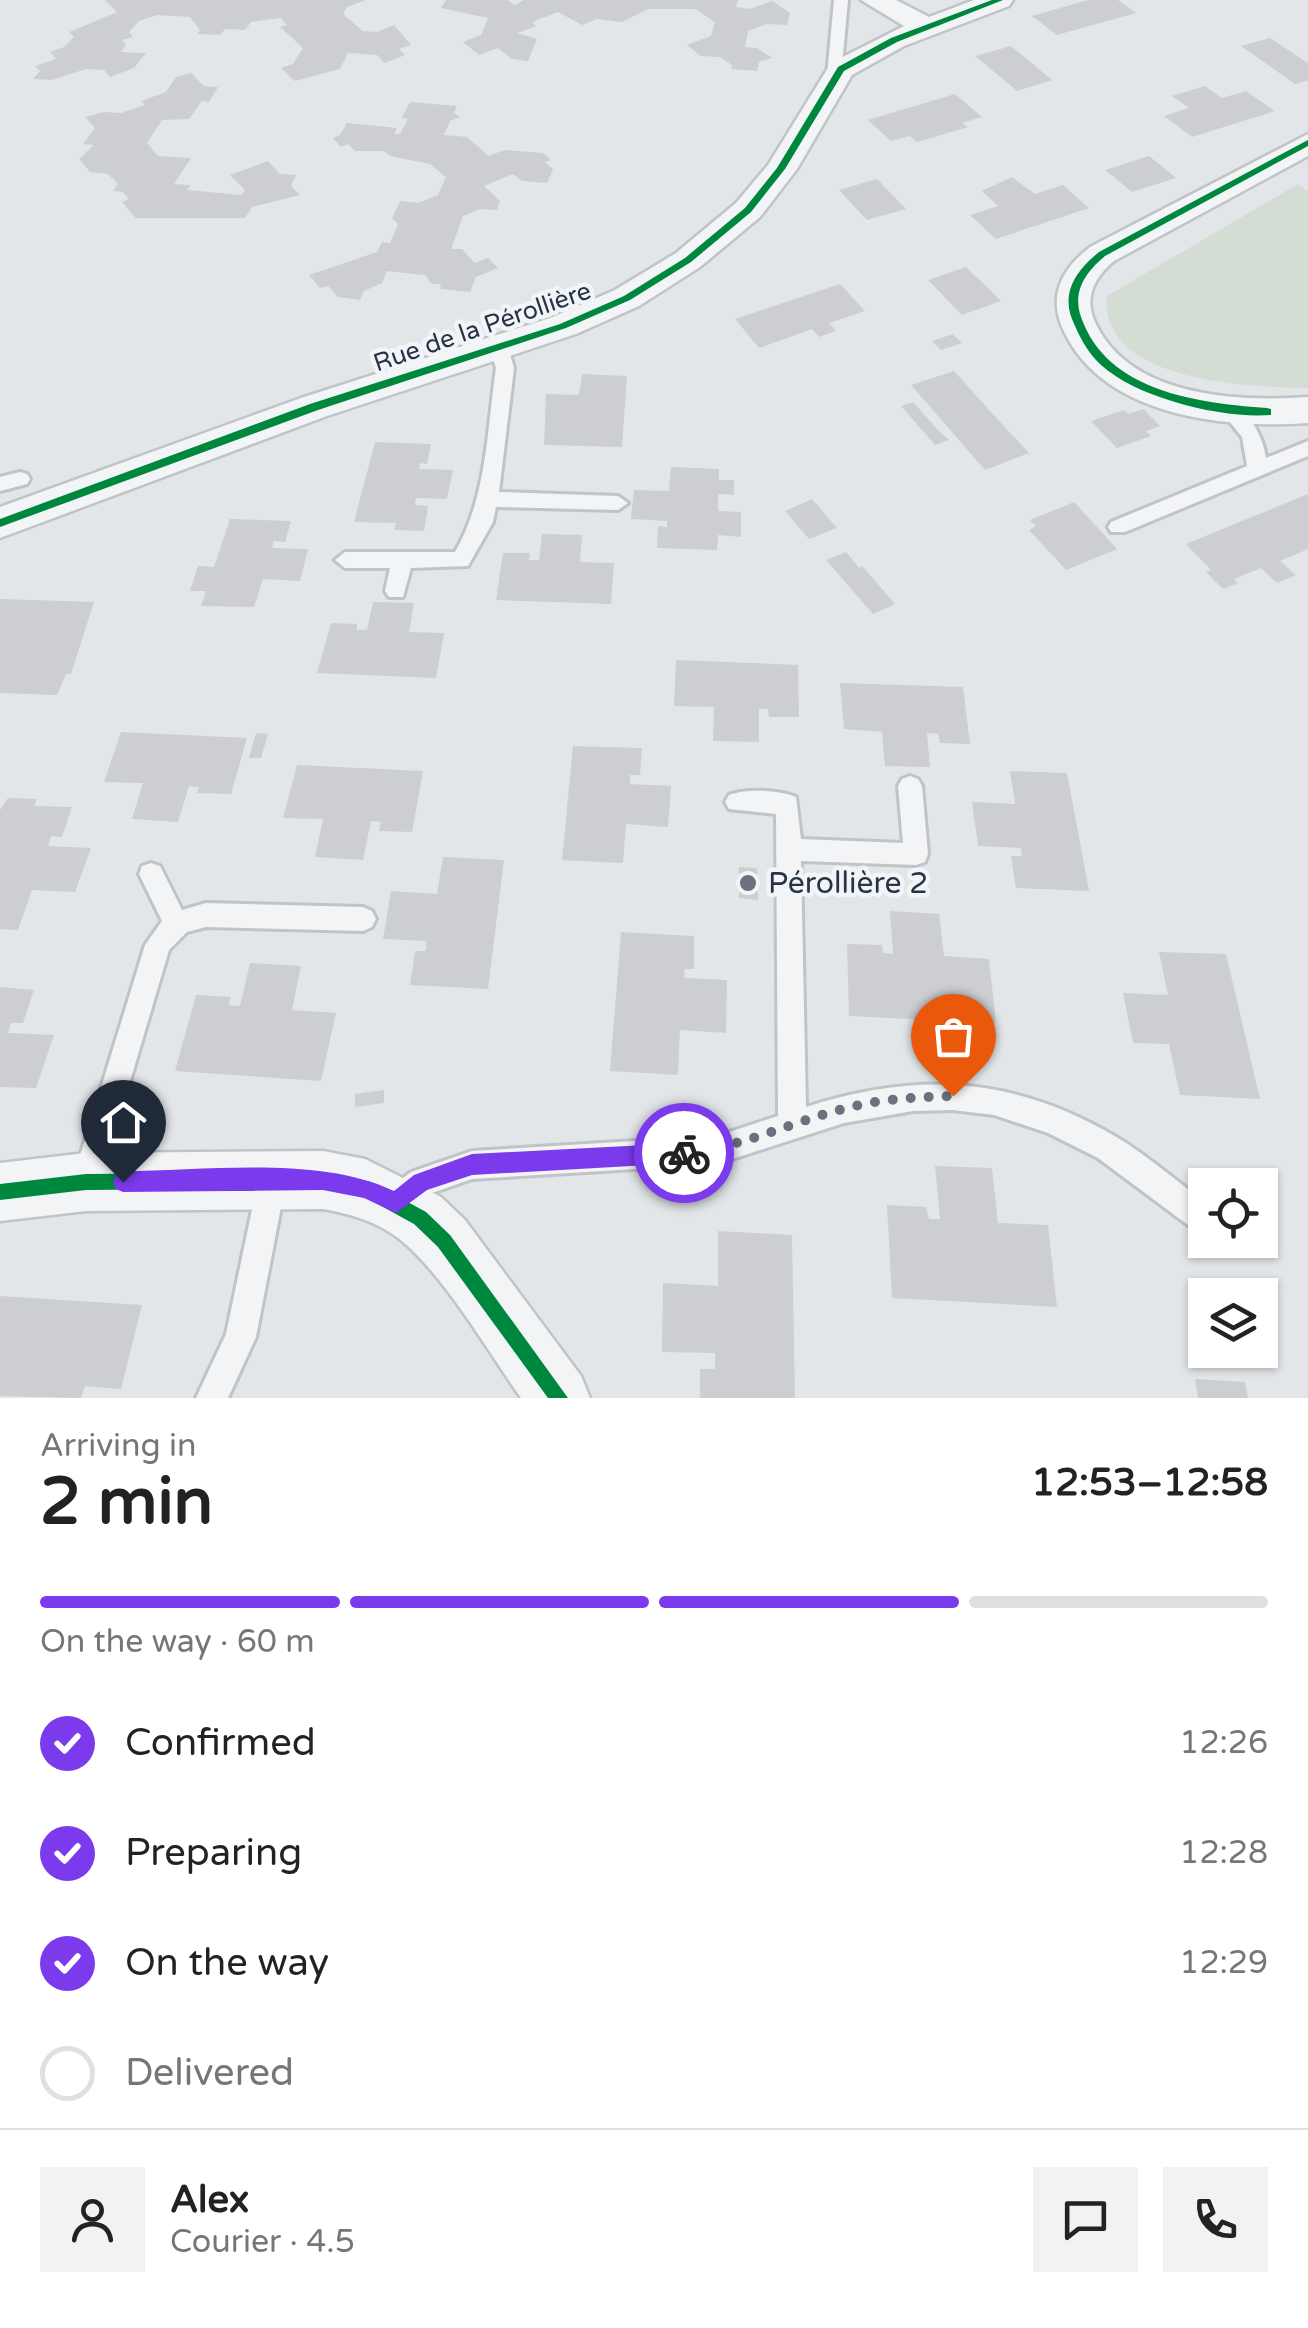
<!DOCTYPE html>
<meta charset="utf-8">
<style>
:root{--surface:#fff;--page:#f2f2f2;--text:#222;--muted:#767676;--line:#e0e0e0;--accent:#7c3aed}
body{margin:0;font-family:"Varela Round",sans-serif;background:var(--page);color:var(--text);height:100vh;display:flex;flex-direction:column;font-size:38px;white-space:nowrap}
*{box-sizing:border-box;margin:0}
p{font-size:32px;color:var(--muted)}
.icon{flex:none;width:55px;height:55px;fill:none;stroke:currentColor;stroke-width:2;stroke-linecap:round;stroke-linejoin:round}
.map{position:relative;height:1398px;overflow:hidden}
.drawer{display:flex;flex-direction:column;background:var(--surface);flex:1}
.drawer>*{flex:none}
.fabs{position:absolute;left:1188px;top:1168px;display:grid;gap:20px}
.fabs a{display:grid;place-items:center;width:90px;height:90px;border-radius:0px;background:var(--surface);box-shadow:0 2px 8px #0004;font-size:50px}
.pin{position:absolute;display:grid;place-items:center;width:85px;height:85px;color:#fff;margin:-102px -42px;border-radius:50% 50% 50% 0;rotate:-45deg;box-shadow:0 0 10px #0007}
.pin .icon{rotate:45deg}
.courier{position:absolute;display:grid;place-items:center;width:100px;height:100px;margin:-50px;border:8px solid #7c3aed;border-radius:50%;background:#fff;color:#222;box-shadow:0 2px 12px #0007}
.overview em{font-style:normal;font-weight:800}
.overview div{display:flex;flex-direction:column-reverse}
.overview{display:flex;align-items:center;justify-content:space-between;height:170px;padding:0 40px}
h1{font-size:65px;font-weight:800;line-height:75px}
.bar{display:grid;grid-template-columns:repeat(4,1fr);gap:15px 10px;align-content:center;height:120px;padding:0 40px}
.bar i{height:12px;border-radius:8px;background:var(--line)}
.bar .current{background:var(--accent)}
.bar p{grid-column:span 4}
.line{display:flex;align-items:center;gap:25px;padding:0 40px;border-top:2px solid var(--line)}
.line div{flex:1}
.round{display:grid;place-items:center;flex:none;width:105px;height:105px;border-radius:0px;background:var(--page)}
ol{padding:0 40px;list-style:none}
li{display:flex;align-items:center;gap:30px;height:110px}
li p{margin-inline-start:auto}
li .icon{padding:10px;border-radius:50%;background:var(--accent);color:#fff;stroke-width:4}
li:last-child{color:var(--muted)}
li i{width:55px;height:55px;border:5px solid var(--line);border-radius:50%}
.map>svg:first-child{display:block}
.green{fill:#d4ddd4}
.building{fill:#ccced2}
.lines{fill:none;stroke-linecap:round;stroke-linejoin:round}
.service-casing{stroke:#c1c4c7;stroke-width:6}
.minor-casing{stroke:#c1c4c7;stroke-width:5}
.service{fill:#f3f4f6;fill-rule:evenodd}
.minor{fill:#f3f4f6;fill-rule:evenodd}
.cycleway-casing{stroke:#f1f5f8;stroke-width:7}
.cycleway{fill:#00873e;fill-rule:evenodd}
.route{fill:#7c3aed}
.done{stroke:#69727e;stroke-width:10;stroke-dasharray:0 18}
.poi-dot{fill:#69727e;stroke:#f1f5f8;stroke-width:4}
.labels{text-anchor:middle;stroke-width:9;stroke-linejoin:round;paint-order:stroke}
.far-street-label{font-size:25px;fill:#283445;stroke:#f1f5f8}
.poi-label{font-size:30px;fill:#283445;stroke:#f1f5f8;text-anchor:start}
</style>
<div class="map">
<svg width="1308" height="1398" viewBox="0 0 1308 1398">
<rect width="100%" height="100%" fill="#e3e6e9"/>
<path class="green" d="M1298 184 1308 191V388C1251 387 1099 383 1107 296Z"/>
<path class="building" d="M105 0H366L347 7 343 14 363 31 377 32 394 25 411 45 399 49 405 55 385 63 377 55 348 53 340 69 295 81 281 68 293 64 303 48 280 27 287 25 280 18 251 22 245 30 225 29 220 35 197 34 200 30 190 17 157 15 139 21 129 32 133 37 122 40 126 45 121 52 146 53 134 68 110 77 104 70 86 69 52 80 33 79 40 71 35 66 56 59 50 52 64 47 74 37 69 32 117 12Z
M446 0H508L515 5 524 0H738L736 7 750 9 772 1 790 13 787 25 767 24 748 31 745 47 757 48 772 58 759 62 757 71 731 69 732 65 720 57 701 56 687 45 711 36 715 22 695 9H648L622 22 597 19 582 25 558 12 532 22 536 26 517 33 537 39 528 61 512 59 498 48 479 55 463 42 481 35 488 18 441 8Z
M1088 0H1118L1136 13 1057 35 1032 16Z
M1270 38 1308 63V80L1295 84 1241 46Z
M1011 46 1052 80 1017 91 975 56Z
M191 73 204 86 218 87 209 102 202 101 189 119 162 120 147 143 158 156 191 158 174 184 191 185 187 190 242 195 245 190 230 175 268 161 280 174 296 175 291 186 300 195 252 207 245 218H136L122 202 129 199 123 192 113 191 118 184 108 174 90 172 79 159 94 145 83 144 95 128 85 117 104 112 121 113 145 105 141 101 166 92 176 77Z
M1205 86 1222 98 1246 91 1275 111 1192 137 1164 116 1189 108 1172 96Z
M955 94 982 117 962 123 968 127 917 142 910 136 891 141 868 120Z
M410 102 457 106 454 113 460 117 450 121 444 135 467 137 489 156 504 150 543 153 551 160 545 162 553 169 547 183 522 181 513 174 484 186 500 201 497 210 481 209 463 216 451 249H462L475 263 488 258 498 268 476 277 470 292 440 289 441 284H432L425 275 387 271 382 283 364 291 360 300 338 297 328 286 320 288 309 275 377 252 382 242 390 243 398 224 392 218 400 201 418 203 438 195 446 177 430 164 390 156 384 151H355L348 144 341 147 333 138 340 135 347 123 397 128 394 134H400L408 119 402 118Z
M1149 156 1176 178 1132 192 1105 170Z
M1012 177 1035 194 1063 185 1089 208 996 239 970 215 998 206 982 191Z
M877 179 906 209 867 220 839 190Z
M966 267 1001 301 962 315 928 280Z
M840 284 865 311 829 323 836 331 819 337 812 329 759 348 735 319Z
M953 334 962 343 941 350 932 341Z
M954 371 990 411 1029 453 985 470 911 385Z
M582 374 627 376 622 447 544 445 546 394 579 395Z
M913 402 938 430 949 440 935 445 901 406Z
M1143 409 1160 426 1146 431 1151 436 1117 448 1091 421 1124 410 1129 414Z
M375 442 431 444 427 464 420 463 419 469 453 470 447 499 416 498 415 505 428 506 424 531 394 530 396 523 354 522Z
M671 467 719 469V480H734V495L718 494V511L741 512V537L718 535 717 550 657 548 658 526 667 527V521L631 519 634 490 669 491Z
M1308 494V549L1280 561 1296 575 1277 583 1261 568 1234 579 1238 583 1223 589 1206 572 1211 570 1186 544Z
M812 499 837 528 809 539 785 511Z
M1074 502 1117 549 1066 570 1029 530 1036 526 1030 520Z
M230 519 291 521 285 542 274 541 272 548 308 549 300 581 263 579 254 607 201 606 206 591H190L198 566 214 567Z
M542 534 582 535 580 562 614 563 611 604 496 600 503 553H530L529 560H539Z
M846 552 859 568 862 566 895 604 873 614 826 560Z
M0 599 94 602 71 674H66L57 695 0 693Z
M373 602 414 603 409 632 444 633 436 678 317 673 331 623 357 624V630H367Z
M676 660 798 665 799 717H769L768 709H759V742L713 741 714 707 674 706Z
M840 683 963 687 970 744 940 743 938 734 927 733 930 767 885 766 882 732 844 729Z
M121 732 247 738 231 794 197 793 199 787 189 786 178 822 132 819 143 783 104 782Z
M256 733 268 734 261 758H249Z
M573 746 642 748 640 775H630V784L671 786 668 827 626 824 623 863 562 860Z
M297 765 423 771 412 832 379 831 381 822 371 821 363 860 315 857 323 819 283 818Z
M1010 771 1067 773 1089 891 1016 888 1011 856H1022L1021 848 978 846 972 802 1015 804Z
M8 798 37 799 34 806 72 807 62 837 51 836 48 846 91 848 75 892 32 890 18 930 0 929V810Z
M443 857 504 860 488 989 410 985 415 951H426V941L383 939 391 891 437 894Z
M739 867 757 868 758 900 739 898Z
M890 911 939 914 944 956 989 959 996 1023 849 1016 847 944 882 945 883 953 893 954Z
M621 932 694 936V969H685L684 978 727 980 726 1033 680 1030 678 1075 610 1071Z
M1159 952 1226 954 1260 1099 1180 1095 1169 1044 1133 1043 1123 993 1168 995Z
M250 963 301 966 292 1010 336 1013 321 1081 175 1071 196 995 231 997 228 1005 240 1006Z
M0 987 34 990 23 1023H11L8 1033 54 1035 36 1088 0 1087Z
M384 1090V1103L355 1107V1094Z
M935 1166 992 1168 998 1223 1048 1225 1057 1307 892 1298 887 1205 926 1207 929 1219H940Z
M718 1231 792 1235 795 1398H700V1369H715V1353L662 1352 663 1283 718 1286Z
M0 1296 142 1305 121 1389 85 1386 81 1398 0 1396Z
M1195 1379 1245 1382 1248 1398H1198Z"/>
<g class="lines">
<defs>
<path id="service" d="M834 0H848L841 76 834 80 827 76Z
M499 342 508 348 514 368 499 492 618 496 628 503 618 510 496 507 493 522 468 566 411 568 403 597H389L385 591 390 568H345L335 560 345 552H455C487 497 487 430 496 368L490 348Z
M1229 403C1250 412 1263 436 1266 458L1308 441V456L1125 532H1111L1108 527 1111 522 1247 466 1242 437 1220 410Z
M20 472 27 474 30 479 27 484 0 491V477Z
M910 776 918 779 922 786 928 854 925 862 916 865 801 861 806 1107C918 1071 1014 1076 1118 1138 1148 1156 1176 1181 1205 1202V1227L1198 1230 1188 1225 1098 1158 1048 1133 994 1115 953 1110 913 1111 844 1123 717 1164 472 1179 429 1194 395 1216 385 1212 381 1202 385 1192 411 1172 472 1151 717 1136 778 1116 776 814 729 809 725 802 729 795C746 788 779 790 796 797L801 839 903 843 898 786 902 779Z
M151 863 160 866 182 910 206 903 363 907 372 911 376 919 372 927 363 931 206 927 187 932 169 950 101 1179 97 1189 87 1193 77 1189 73 1179 145 945 162 921 139 874 142 866Z
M272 1167 282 1171 286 1181 256 1337 228 1398H196L226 1334 258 1181 262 1171Z"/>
<path id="minor" d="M861 0H896L929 17 974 0H1013L1009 6 904 46 852 75 797 169 760 217 700 267 639 306 576 334 327 416 0 538V507L301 398 550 318 615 290 676 253 736 203 768 165 831 63 904 26Z
M1308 134V156L1114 261C1094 278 1084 297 1095 322 1129 397 1237 402 1308 397V423C1223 429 1100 416 1062 327 1048 294 1063 268 1090 247Z
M323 1151 365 1159 441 1197 465 1220 581 1376 590 1398H521C487 1350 446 1278 402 1241 379 1222 351 1214 323 1209L86 1211 0 1221V1163L86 1153Z"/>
</defs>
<use href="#service" class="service-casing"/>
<use href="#minor" class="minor-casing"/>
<use href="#service" class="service"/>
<use href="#minor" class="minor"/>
<defs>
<path id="cycleway" d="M992 0H1003L897 42 844 71 785 169 751 212 691 262 630 300 566 328 318 410 0 527V519L310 404 560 324 624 296 685 258 745 208 777 168 838 67 891 38Z
M1308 140V146L1105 256C1086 272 1072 291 1081 317 1107 392 1198 403 1267 408L1271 409V415C1222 419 1137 398 1101 365 1087 352 1079 336 1072 319 1061 291 1078 269 1099 252Z
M323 1172 371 1182 426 1212 450 1235 568 1398H548L438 1247 414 1224 363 1196 323 1188 86 1190 0 1200V1184L86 1174Z"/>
</defs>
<use href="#cycleway" class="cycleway-casing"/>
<use href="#cycleway" class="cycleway"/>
</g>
<path class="route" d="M684 1143 694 1153 684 1163 472 1175 427 1190 396 1213 364 1198 323 1190 123 1192 116 1189 113 1182 116 1174 123 1171C206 1171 319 1155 394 1191L414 1175 472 1154Z"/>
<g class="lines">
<path class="done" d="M684 1153C740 1148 789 1123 843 1109 879 1099 916 1097 953 1096"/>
</g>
<circle class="poi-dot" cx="748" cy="883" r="10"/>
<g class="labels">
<g class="far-street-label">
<text transform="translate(482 326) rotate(-19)" y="9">Rue de la Pérollière</text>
</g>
<g class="poi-label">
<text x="768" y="893">Pérollière 2</text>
</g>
</g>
</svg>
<div class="fabs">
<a><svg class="icon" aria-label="locate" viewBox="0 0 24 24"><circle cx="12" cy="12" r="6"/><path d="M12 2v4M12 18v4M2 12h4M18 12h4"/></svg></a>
<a><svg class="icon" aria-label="layers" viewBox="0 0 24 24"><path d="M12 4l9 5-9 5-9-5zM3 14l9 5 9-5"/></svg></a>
</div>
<div class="pin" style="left:953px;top:1096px;background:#ea580c"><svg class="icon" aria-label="bag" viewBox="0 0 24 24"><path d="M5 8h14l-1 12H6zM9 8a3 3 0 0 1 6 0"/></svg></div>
<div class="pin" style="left:123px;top:1182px;background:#1f2937"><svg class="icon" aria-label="home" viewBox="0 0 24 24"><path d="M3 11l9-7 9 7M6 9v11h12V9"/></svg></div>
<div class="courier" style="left:684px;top:1153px"><svg class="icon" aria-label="bike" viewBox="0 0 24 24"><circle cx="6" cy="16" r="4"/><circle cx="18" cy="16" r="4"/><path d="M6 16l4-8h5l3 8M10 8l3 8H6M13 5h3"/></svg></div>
</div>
<section class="drawer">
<div class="overview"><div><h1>2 min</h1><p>Arriving in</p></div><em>12:53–12:58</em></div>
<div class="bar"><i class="current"></i><i class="current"></i><i class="current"></i><i></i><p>On the way · 60 m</p></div>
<ol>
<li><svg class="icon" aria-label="check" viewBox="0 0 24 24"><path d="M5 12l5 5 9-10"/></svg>Confirmed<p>12:26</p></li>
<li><svg class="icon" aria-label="check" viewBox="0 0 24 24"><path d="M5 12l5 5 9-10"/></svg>Preparing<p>12:28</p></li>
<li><svg class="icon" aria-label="check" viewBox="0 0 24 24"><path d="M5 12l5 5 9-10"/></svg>On the way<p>12:29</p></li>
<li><i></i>Delivered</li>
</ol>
<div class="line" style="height:180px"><a class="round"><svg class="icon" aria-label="person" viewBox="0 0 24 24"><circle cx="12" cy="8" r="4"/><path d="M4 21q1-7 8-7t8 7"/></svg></a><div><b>Alex</b><p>Courier · 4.5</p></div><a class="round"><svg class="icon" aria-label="chat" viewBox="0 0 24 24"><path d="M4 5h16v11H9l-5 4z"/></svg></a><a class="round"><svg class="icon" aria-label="phone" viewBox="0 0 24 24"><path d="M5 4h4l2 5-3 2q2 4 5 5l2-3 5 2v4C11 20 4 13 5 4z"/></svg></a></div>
</section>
